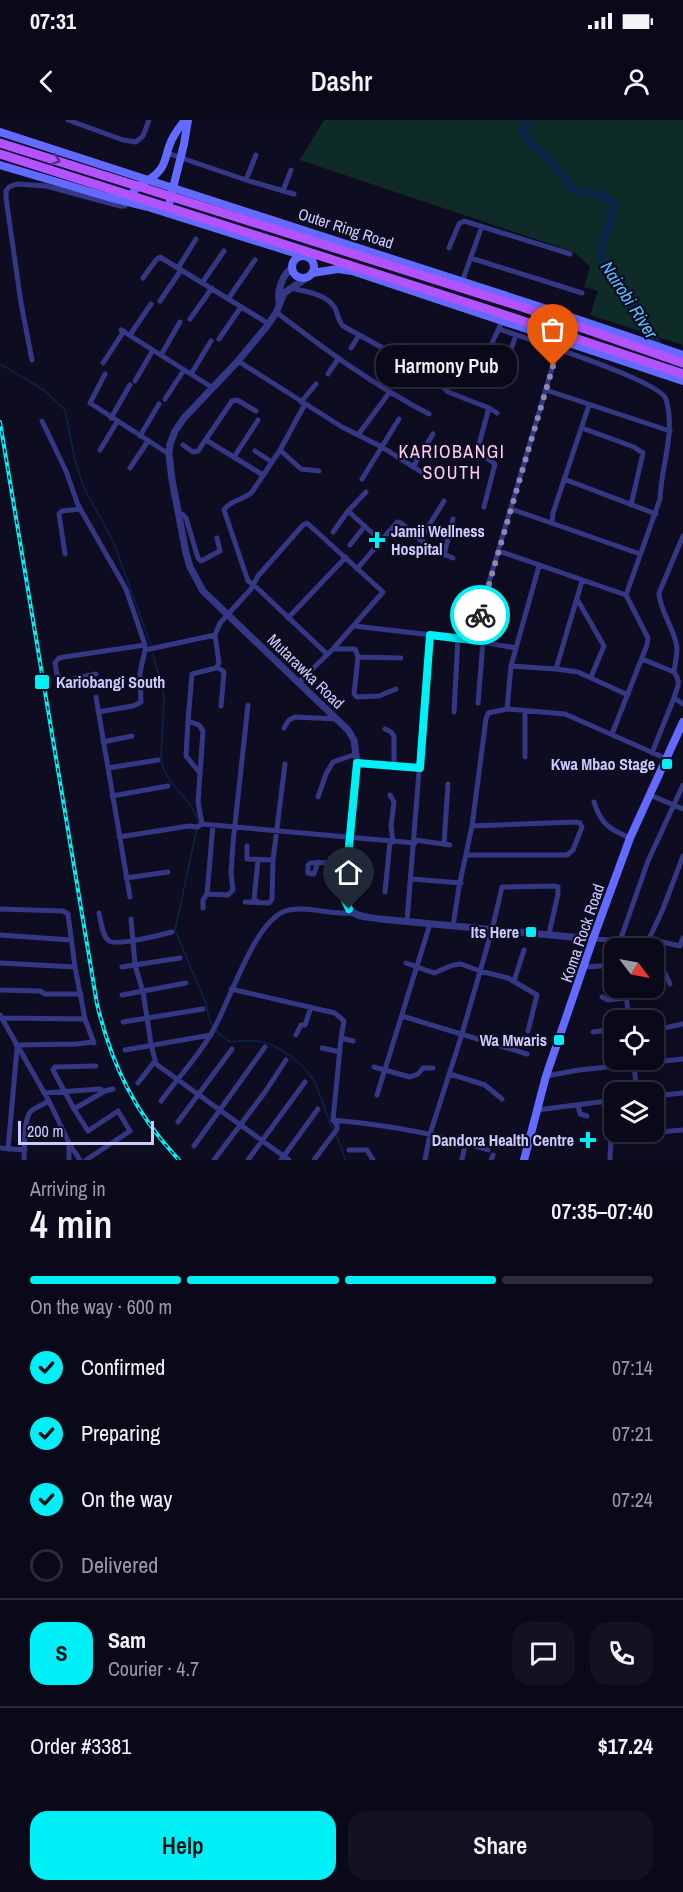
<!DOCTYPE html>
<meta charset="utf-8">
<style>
:root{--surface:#0a0919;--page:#131222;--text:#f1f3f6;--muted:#999aa2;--line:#2a2a38;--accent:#00f0f7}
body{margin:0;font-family:"Archivo Narrow",sans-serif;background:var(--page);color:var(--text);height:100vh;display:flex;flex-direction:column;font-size:22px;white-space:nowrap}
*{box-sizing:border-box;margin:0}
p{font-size:20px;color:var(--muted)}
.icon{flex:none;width:33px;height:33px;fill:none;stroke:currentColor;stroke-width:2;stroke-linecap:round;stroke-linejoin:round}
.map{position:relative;height:1040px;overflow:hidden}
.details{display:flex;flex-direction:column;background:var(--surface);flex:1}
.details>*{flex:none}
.needle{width:39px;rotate:122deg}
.fabs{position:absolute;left:604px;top:818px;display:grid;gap:12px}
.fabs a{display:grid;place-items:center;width:60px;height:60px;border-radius:12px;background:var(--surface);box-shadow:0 6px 24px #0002,0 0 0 2px var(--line);font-size:30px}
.scale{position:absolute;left:18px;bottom:15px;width:136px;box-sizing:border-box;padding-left:6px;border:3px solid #ceccff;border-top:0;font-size:16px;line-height:21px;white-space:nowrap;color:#ceccff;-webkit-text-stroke:4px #0e0c21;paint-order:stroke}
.pin{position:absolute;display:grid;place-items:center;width:51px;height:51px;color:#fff;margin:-62px -26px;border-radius:50% 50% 50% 0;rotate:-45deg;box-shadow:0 0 6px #0007}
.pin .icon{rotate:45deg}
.courier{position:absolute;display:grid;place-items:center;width:60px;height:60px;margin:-30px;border:4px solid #00f0f7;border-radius:50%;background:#fff;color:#222;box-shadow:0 2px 8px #0007}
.bubble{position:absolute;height:42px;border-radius:18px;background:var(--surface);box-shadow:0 6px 24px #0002,0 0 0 2px var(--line);font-size:20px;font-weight:600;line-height:42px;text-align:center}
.overview em{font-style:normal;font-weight:600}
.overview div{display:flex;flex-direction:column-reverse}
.overview{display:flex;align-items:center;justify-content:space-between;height:102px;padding:0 30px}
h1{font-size:39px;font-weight:600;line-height:45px}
.bar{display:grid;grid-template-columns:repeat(4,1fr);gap:9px 6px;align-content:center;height:72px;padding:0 30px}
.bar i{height:8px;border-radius:4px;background:var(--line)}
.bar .active{background:var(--accent)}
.bar p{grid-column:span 4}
.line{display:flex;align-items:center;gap:15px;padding:0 30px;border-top:2px solid var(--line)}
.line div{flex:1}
.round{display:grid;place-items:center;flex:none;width:63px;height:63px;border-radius:18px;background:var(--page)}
ol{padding:0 30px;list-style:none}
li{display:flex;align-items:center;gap:18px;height:66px}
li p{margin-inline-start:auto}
li .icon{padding:6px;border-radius:50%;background:var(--accent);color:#111;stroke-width:4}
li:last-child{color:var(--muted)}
li i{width:33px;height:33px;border:3px solid var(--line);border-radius:50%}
.button{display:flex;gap:12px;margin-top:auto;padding:12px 30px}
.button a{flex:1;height:69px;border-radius:18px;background:var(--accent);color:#111;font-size:24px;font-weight:600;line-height:69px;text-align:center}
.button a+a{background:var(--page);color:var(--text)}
.status{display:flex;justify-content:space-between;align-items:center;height:42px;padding:0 30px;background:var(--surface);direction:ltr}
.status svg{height:16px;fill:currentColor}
header{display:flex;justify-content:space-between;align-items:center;height:78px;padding:0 30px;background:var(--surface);font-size:27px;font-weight:600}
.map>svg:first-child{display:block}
.green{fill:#0f2b28}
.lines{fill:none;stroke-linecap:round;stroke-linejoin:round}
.stream{stroke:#0a2547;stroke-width:1.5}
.river{stroke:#0a2547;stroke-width:8}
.minor{stroke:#343783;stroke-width:5}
.tertiary{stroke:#343783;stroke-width:7}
.secondary{stroke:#636aff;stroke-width:8}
.primary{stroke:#b253ff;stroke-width:9}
.rail-casing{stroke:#00f0f7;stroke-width:4}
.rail{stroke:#0e0c21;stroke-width:1.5;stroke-dasharray:4.5;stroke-linecap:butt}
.primary-bridge{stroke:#b253ff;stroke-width:9}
.oneway{stroke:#582c85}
.done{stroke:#8b89b1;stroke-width:6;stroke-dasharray:0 10.8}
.route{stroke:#00f0f7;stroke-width:8}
.poi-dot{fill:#00f0f7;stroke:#0e0c21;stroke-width:2}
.labels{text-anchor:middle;stroke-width:4.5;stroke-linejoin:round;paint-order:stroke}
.street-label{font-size:16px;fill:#ceccff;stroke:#0e0c21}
.poi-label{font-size:16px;font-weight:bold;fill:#ceccff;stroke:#0e0c21;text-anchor:end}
.water-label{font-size:18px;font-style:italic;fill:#5abeff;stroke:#0e0c21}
.neighbourhood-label{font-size:18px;letter-spacing:1.5px;fill:#ffcef1;stroke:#0e0c21}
</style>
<div class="status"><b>07:31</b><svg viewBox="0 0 49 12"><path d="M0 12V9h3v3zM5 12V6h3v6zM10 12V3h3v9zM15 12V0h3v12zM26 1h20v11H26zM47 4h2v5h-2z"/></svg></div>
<header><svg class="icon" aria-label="back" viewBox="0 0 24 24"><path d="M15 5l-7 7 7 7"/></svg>Dashr<svg class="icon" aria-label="person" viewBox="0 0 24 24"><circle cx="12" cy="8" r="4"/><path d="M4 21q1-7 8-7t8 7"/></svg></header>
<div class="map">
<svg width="683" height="1040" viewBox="0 0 683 1040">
<rect width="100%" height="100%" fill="#0e0c21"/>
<path class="green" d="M324 0H683V225L590 195 598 171 584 167 590 147 574 132 300 40Z"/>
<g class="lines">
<path class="stream" d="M0 244 44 270 65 290 75 340 84 368 113 421 151 525
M153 534 164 576 161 640C165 666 195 680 198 703
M197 708 175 810 205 881 209 898 213 906
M216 910 219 914 230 922C241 921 251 919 262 922 281 926 305 945 314 961 322 976 325 994 333 1009
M335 1013 341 1026 345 1040"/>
<path class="river" d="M529 0 522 11 532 24 545 35 574 70 603 76 615 84C612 94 600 128 601 137 602 154 622 170 632 182 649 203 656 233 680 248L682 257"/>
<path class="minor" d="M68 0 123 20 136 22 143 16 149 0
M167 33 246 60 294 74
M246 60 256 35
M283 71 291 50
M449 128 459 104 464 101 570 134
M471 138 582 173
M178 148 196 119
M143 158 156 140 160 137 269 204
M462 162 482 106
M202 163 224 131
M290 168C304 171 327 174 335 188 338 195 338 200 343 206L428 253 448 272 489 288 497 293
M228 179 255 140
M160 181 181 150
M276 192C327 231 372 264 429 294
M190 199 212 168
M499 209C524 218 660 260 666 279 676 313 661 346 660 379L626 475 648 518 647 525 612 614
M121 210 213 268
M130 215 151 184
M219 219 241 187
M351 228 359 215
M161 235 180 202
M32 240 21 183 6 78V71L9 67 17 64 46 66 120 86H125L127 81
M238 241 342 307 382 327 423 353
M483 242 500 206
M103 243 124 211
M506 244 516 215
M105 254 90 283 169 334
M191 254 211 221
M328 254 338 239
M135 261 153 230
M546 270 670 311
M165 279 184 250
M301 282 316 264
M305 284 280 330 252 372C244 380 230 380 224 390L248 461 254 465 327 534
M111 298 130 265
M42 301 66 351 78 385 126 469 145 525V530L140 553 141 582 133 586 98 592
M582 308 634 327 643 333 631 385
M358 315 389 273
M140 316 159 284
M206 320 263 355
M183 325 193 332 198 331 232 281 237 280 256 291
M100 330 117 302
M280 330 301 349 319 351
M255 331 272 342
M234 337 258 300
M413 347 433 314
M130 348 148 321
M362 359 399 299
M564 359 656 394
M366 372 348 391 380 420
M484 387 495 344 481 334 478 328 489 288
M511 389 640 434
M179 395 182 394 186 398 198 438 201 441 220 431 217 418
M552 403 553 393 589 285
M333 412 348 391
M683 416 659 473C660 492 675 509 677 528 677 535 675 544 674 552 682 564 677 566 674 578L683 584
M420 420 444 381
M350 425 365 406
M499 431 626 475
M65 434 59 394 62 391 80 389
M444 435 453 399
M357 449 397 402 401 403 432 429 453 438
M577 479 604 526 591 557
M288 498 346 437
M354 506 458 518 516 528
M472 520 558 228
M333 529H355L358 537 354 574 357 577 379 576 396 569
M145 530 215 515 220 503 251 469 258 456 303 405 307 403 383 472 333 529 299 562
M358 537 401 538
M642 539 674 552
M511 546 556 549 578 552 628 575
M217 547 224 552 221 586
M556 549 582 461
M96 554 63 561 57 555 55 543 59 538 64 537 145 525
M96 577 130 777
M478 583 483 522
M507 589 511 546 516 528 539 446
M525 591V637
M454 592 458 518
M188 601 186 636 199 652
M284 608 289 600 295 597 337 599
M385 609 391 612 394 616V646
M103 622 132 616
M652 633 674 578
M357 643 420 648
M108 648 158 640
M390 675 394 682 391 706 393 722
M650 675 683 689
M112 676 168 666
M318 677 326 654 333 642 356 634
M594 682C601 704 609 709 630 718
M202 704 198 682 203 611 199 605 188 601 192 554 216 548 219 543 215 515
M119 717 189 706 197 707 202 704 415 723
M415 720 450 725
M444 724 448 664
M247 726V739L273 740
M467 735H567L573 730 582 707 580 703 575 702 472 706
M318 742 314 754 308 753V745L310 743 347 742
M126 758 168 752
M412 759 461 763
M385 772 390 722
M207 774 228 775 233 770 231 753 233 723 248 585
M257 781 254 780 258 740
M245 782 269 783 272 779 273 740 285 644
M203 788V780L207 774 213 705
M0 789 63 791 68 794 75 847 85 899 94 923 92 922 77 924 16 925
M99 793C101 801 102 816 109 821 117 826 161 815 172 812
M131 799 135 845 143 872 151 924 156 944 289 1040
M407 801 430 515
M453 806 459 767 472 706 486 599 488 593 507 589 565 594 667 639
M0 815 71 820
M593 819 649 822V819L663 789 683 736
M649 819 680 826 683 818
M620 821 648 741 683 665
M654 830 670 864
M0 843 75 847
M406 843 434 853 453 845 461 844 480 851 508 858 537 875 528 911
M122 847 180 838
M585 847 615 845
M514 861 524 830
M625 867 629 900
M231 869 335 893 344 901 341 918 353 921
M0 870 40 871 45 874H81
M122 875 186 863
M626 876 654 873
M602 877 608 880 626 878
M0 895 49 981 69 1023 80 1040
M402 896 527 934
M2 898 85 899
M123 902 203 889
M654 907 660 909 683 904
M593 912 615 909
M296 915 301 905H305L311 887
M341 918 333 1000C386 1005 438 1013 488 1030
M322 928 340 932
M125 930 211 915
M633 939 637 972
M374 947 410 957 418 954 423 948H433
M450 954 485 965 502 979
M546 956 579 950 683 939
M138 963 155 941
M44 973 100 969 105 971
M377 975 430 804
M654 976 683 973
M161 981C177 959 197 938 211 914 229 885 252 806 283 792 301 784 331 795 352 793
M605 982 611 1016 610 1040
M578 985 580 994 587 996
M74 989 105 971 113 969
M537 990 615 980
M178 1002 232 929
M611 1016 683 1010
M194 1026 265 927
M0 1028 25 1030
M8 1029 17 929
M349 1030H367L373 1040
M24 1040C25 1029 23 999 31 991 36 987 44 984 49 981
M69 1040V1025
M86 1040 130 1011 118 991 88 1011 74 989 53 950 55 947 96 946
M214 1040 265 972 286 940
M248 1040 305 962
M281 1040 318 989
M314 1040 337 1009V1005L333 1000
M425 1040 430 1014 462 914 492 810 502 767 554 766 558 767V774L549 814
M462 1040 464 1030
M491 1040 493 1035"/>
<path class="tertiary" d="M308 157 284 173 276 193 267 206 238 241 184 298 175 311 170 324 169 334 172 360 186 433 190 447 203 471 348 610 354 620 357 643 344 778C350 798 362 796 380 799L593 819
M279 181C277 170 283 154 292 148"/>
<path class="secondary" d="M0 12 547 189 683 235
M0 45 108 77 148 87 307 137
M130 80C136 60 148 65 159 51 166 44 166 33 170 24 173 15 179 8 185 0
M167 92 184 24 188 0
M292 147a11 11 0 1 1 22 0a11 11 0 1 1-22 0Z
M312 153 338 149 352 151 683 261
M524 1040 546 956 593 819 630 718 683 602"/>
<path class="primary" d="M217 91 522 187 683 243
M214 102 487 189 683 254"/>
<defs>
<path id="rail" d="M0 302 97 884C112 946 135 993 179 1040"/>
</defs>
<use href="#rail" class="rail-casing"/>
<use href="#rail" class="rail"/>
<path class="primary-bridge" d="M0 23 217 91
M0 34 214 102"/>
</g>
<defs><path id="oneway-chevron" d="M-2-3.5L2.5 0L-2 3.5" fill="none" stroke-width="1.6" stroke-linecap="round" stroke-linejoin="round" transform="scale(1.5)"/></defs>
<use class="oneway" href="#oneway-chevron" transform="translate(56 40) rotate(18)"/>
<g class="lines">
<path class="done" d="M480 495 553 246"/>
<path class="route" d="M349 789 344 778 357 643 420 648 430 515 472 520 480 495"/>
</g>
<g class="poi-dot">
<path d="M374 411h6v6h6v6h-6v6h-6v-6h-6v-6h6z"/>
<rect x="34" y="554" width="16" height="16" rx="3"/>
<rect x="661" y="638" width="12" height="12" rx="3"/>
<rect x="525" y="806" width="12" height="12" rx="3"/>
<rect x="553" y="914" width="12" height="12" rx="3"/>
<path d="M585 1011h6v6h6v6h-6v6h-6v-6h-6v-6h6z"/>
</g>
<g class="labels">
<g class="street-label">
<text transform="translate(346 108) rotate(18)" y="6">Outer Ring Road</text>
<text transform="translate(306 551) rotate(44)" y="6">Mutarawka Road</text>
<text transform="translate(582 813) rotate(-71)" y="6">Koma Rock Road</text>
</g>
<g class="poi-label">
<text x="391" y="417" text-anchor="start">Jamii Wellness<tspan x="391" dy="18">Hospital</tspan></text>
<text x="56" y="568" text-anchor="start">Kariobangi South</text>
<text x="655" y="650">Kwa Mbao Stage</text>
<text x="519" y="818">Its Here</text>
<text x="547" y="926">Wa Mwaris</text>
<text x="574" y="1026">Dandora Health Centre</text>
</g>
<g class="water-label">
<text transform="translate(629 180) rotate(57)" y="6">Nairobi River</text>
</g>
<g class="neighbourhood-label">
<text x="452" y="338">KARIOBANGI<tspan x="452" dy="21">SOUTH</tspan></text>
</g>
</g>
</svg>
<div class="fabs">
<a><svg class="needle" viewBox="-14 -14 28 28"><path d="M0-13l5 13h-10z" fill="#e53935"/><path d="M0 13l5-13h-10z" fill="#999aa2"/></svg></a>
<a><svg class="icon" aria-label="locate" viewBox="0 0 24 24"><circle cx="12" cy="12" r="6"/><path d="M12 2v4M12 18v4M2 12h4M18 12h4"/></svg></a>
<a><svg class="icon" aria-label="layers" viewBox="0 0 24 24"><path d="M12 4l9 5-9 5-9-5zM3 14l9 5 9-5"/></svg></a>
</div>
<div class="scale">200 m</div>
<div class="pin" style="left:553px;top:246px;background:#ea580c"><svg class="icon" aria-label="bag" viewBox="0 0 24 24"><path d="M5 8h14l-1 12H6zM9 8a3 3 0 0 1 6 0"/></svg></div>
<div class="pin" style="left:349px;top:789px;background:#1f2937"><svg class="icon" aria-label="home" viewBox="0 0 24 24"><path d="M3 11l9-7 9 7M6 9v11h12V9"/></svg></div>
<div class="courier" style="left:480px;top:495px"><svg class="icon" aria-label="bike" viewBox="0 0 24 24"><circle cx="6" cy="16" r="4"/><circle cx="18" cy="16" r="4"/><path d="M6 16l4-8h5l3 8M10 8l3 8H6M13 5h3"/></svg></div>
<div class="bubble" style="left:376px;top:225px;width:141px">Harmony Pub</div>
</div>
<section class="details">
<div class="overview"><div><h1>4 min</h1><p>Arriving in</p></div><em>07:35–07:40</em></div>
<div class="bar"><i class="active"></i><i class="active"></i><i class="active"></i><i></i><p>On the way · 600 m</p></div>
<ol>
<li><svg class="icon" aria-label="check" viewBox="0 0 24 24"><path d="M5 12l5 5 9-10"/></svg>Confirmed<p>07:14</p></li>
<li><svg class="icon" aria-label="check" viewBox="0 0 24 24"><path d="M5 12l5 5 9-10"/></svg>Preparing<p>07:21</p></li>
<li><svg class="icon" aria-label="check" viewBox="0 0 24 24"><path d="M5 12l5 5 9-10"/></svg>On the way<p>07:24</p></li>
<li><i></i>Delivered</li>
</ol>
<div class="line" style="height:108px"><b class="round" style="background:var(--accent);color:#111">S</b><div><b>Sam</b><p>Courier · 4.7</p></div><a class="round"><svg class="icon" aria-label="chat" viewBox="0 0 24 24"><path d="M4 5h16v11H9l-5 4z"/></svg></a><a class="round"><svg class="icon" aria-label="phone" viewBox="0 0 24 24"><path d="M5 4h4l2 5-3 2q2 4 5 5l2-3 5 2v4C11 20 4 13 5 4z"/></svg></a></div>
<div class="line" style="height:78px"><div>Order #3381</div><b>$17.24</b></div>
<div class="button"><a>Help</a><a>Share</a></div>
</section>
